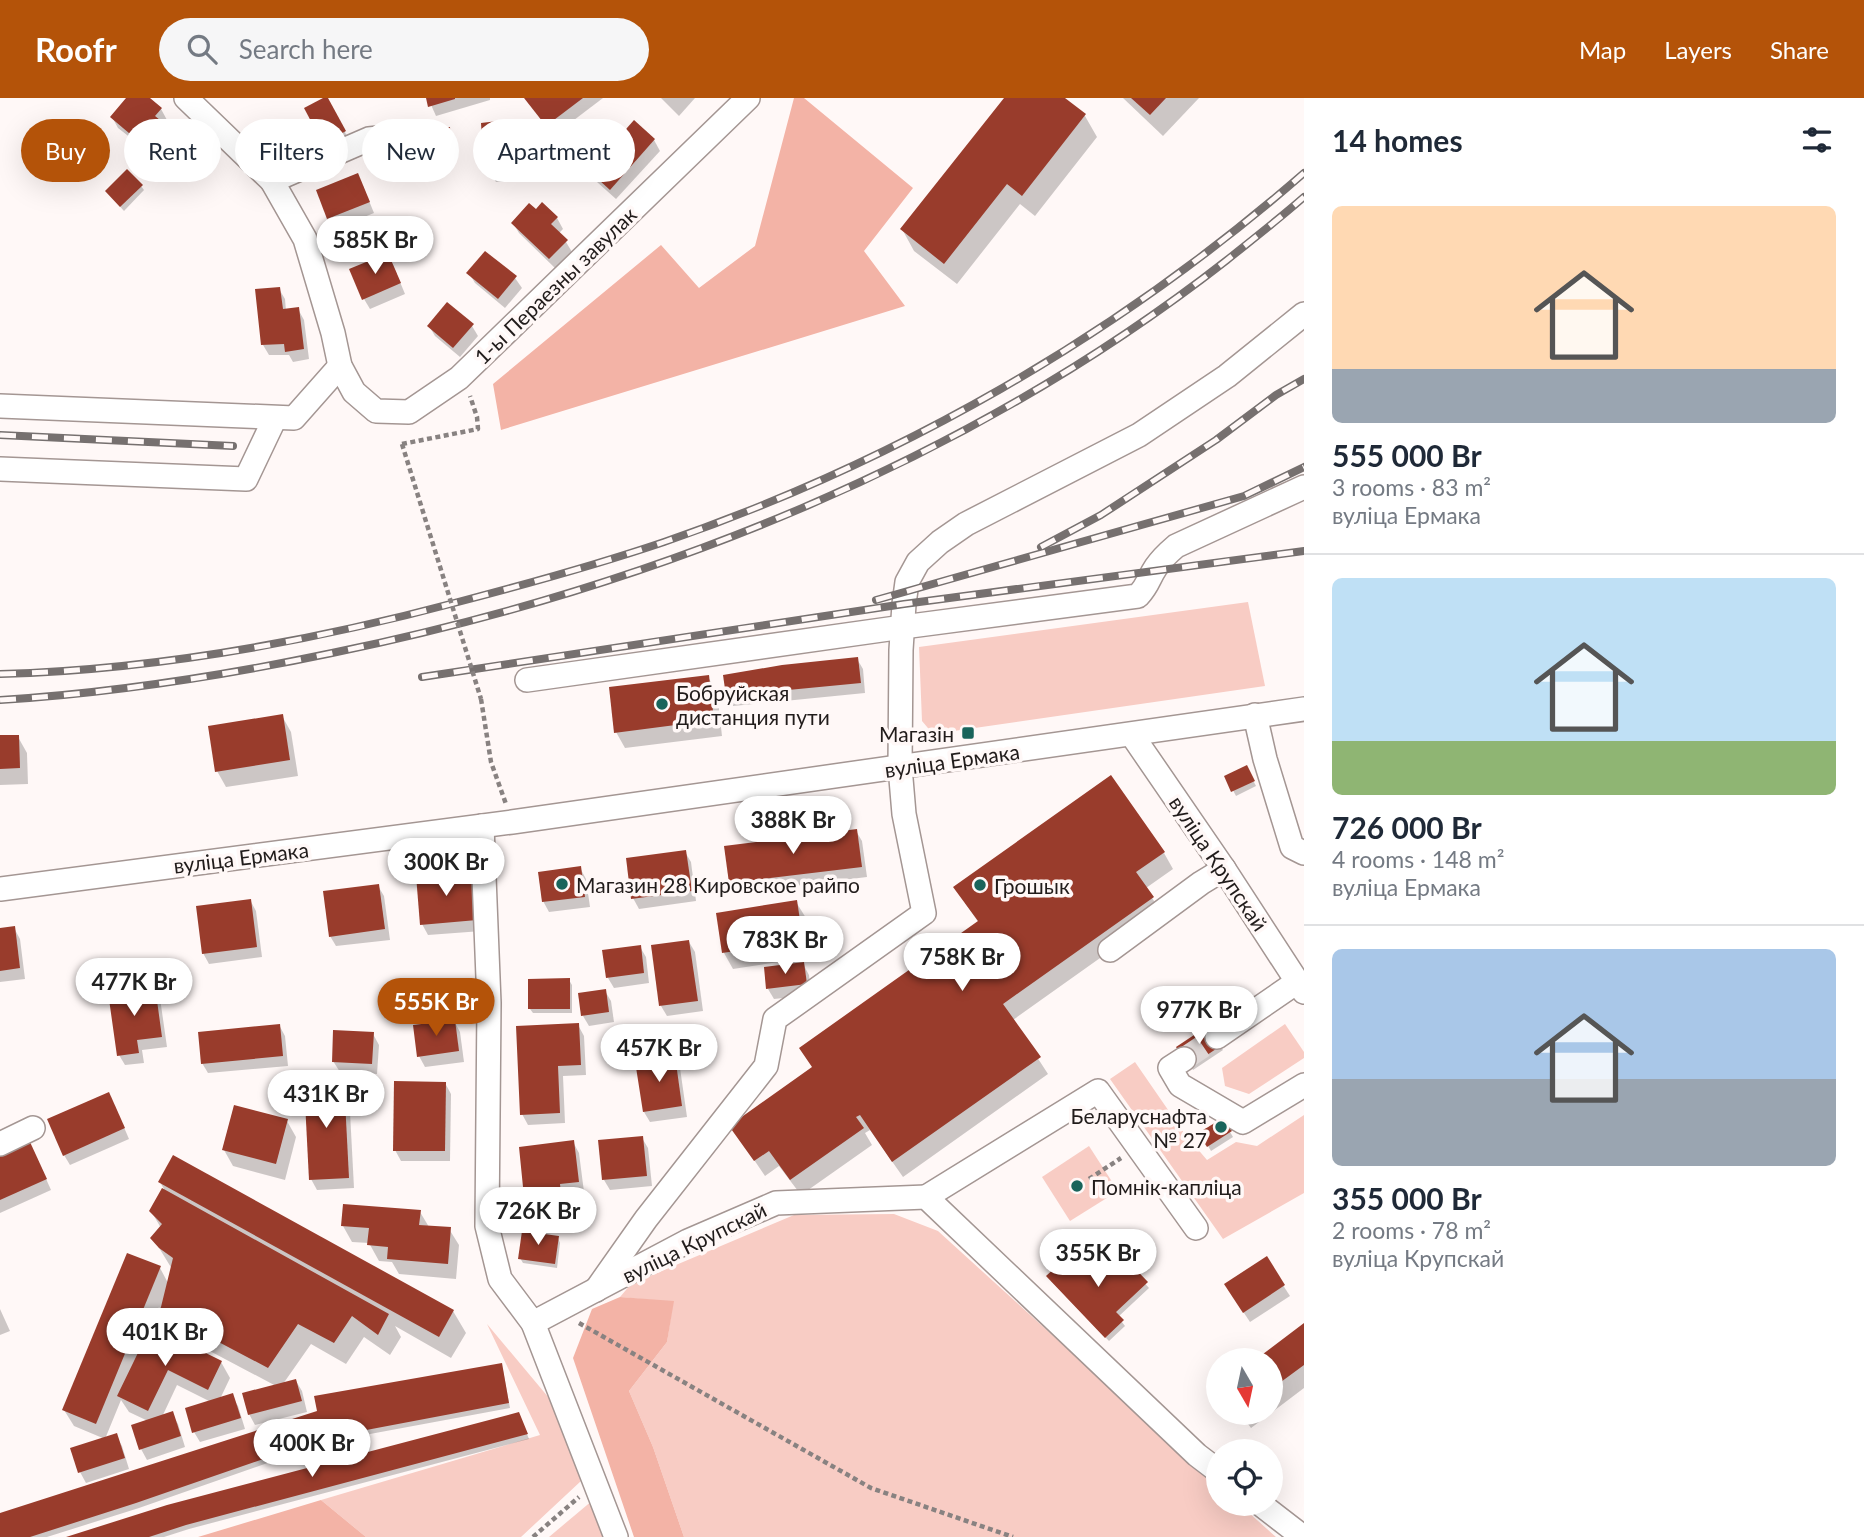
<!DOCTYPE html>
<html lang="en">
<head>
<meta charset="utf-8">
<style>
  body { margin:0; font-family:Lato,sans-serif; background:#f6f6f7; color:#1f2937; height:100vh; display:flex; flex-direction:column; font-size:26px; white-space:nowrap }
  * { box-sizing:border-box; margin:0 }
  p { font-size:23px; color:#747a83 }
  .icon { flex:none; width:38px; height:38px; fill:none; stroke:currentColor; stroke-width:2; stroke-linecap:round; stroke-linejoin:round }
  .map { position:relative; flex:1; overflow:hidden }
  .side { display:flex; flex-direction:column; background:#fff; width:560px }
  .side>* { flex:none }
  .top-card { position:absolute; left:21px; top:21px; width:665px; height:63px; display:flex; gap:14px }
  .needle { width:46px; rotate:171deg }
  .buttons { position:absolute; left:1206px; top:1250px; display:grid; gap:14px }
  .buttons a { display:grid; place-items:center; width:77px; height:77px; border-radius:50%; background:#fff; box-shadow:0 7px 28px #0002; font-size:35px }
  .price { position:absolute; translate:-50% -60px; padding:0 16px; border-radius:24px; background:#fff; color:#222; font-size:23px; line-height:46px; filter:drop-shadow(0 2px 4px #0008) }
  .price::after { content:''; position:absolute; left:50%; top:42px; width:21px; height:16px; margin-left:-10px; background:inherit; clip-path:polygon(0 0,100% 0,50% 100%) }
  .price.on { background:#b45309; color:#fff }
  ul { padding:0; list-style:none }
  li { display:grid; align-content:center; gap:14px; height:371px; padding:0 28px }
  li+li { border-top:2px solid #e0e1e3 }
  li span { display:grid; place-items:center; height:217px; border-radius:10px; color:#555 }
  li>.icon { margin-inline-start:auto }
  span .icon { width:126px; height:126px; fill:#fffc; stroke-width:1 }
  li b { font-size:30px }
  h2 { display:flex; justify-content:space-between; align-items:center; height:84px; padding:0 28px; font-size:30px }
  .pill { padding:0 24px; border-radius:32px; background:#fff; box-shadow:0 7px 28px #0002; font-size:24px; line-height:63px }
  .pill.on { background:#b45309; color:#fff }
  header { display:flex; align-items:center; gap:42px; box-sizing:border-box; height:98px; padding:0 35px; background:#b45309; color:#fff }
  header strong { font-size:33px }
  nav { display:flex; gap:38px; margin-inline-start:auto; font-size:24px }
  .search { width:490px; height:63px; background:#f6f6f7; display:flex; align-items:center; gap:18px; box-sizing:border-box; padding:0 24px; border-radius:38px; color:#747a83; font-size:26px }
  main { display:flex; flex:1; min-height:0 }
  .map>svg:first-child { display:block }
  .green { fill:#f8ccc4 }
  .forest { fill:#f3b3a6 }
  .shadow { fill:#0003 }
  .building { fill:#993c2c }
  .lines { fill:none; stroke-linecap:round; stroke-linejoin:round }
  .minor-tunnel { stroke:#ded7d6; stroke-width:23; stroke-dasharray:23 11; stroke-linecap:butt }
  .minor-casing { stroke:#a49693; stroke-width:26 }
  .path { stroke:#888281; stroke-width:4.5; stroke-dasharray:5 3.5; stroke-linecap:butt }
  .minor { stroke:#fff; stroke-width:23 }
  .rail-casing { stroke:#76706f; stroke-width:8 }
  .rail { stroke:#fff8f7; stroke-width:5; stroke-dasharray:16; stroke-linecap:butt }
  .path-bridge { stroke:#888281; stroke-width:4.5; stroke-dasharray:5 3.5; stroke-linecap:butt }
  .poi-dot { fill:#19645b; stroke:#fff8f7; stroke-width:2.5 }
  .labels { text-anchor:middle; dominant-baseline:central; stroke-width:7; stroke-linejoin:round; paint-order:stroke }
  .street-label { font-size:21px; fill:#211c1b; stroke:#fff8f7 }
  .poi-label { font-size:21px; fill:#211c1b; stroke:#fff8f7; text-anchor:start }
</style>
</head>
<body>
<header>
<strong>Roofr</strong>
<div class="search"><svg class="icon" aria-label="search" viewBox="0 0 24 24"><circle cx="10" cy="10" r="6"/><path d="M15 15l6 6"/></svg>Search here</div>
<nav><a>Map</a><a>Layers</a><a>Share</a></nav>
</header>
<main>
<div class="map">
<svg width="1304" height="1439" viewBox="0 0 1304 1439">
  <rect width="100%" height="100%" fill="#fff8f7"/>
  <g class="green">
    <polygon points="1248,504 1265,588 933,636 922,623 919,549"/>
    <polygon points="1285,926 1304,954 1304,960 1249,996 1225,988 1222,970"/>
    <polygon points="1135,964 1184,1035 1207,1062 1236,1044 1257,1048 1304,1017 1304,1095 1223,1141 1110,981"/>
    <polygon points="1089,1048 1118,1093 1070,1123 1042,1079"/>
    <polygon points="894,1116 938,1133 1218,1388 1218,1405 1238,1405 1276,1439 684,1439 653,1349 629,1293 667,1244 673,1204 620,1199 631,1186 794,1117"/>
    <polygon points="487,1226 549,1300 581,1383 521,1439 366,1439 321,1402 540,1337"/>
    <polygon points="593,1402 605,1439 549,1439"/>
  </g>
  <g class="forest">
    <polygon points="794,0 804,0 913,90 864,153 905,208 501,332 493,286 661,147 699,190 755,148"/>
    <polygon points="620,1199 674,1203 667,1244 629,1293 653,1349 684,1439 634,1439 573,1260 592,1211"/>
    <polygon points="321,1402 366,1439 198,1439"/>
  </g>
  <g class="shadow">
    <polygon points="129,0 147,0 161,11 167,22 163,26 171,36 145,66 133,55 130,51 136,44 118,30 112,19"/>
    <polygon points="326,0 347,38 327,49 306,11"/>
    <polygon points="428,0 490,0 490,2 436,18"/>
    <polygon points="526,0 603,0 553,38"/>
    <polygon points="661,0 695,0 679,18"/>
    <polygon points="1006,0 1062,0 1085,18 1097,39 1035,118 1020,106 957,186 914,153 902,131"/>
    <polygon points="1123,0 1199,0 1163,38"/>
    <polygon points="505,24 508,28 509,41 487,44 484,39"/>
    <polygon points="634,25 654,42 660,53 616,101 597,84 591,73"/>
    <polygon points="449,30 452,35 452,49 428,50 426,46"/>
    <polygon points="529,52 532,57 531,72 513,72 510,67"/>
    <polygon points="503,56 506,61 507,83 496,84 493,79"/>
    <polygon points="141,88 144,92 124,113 107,94"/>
    <polygon points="363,88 374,115 335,131 318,93"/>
    <polygon points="536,114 557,120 563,131 558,136 566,144 572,154 556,171 519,135 513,125"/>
    <polygon points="393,167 405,196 370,211 364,201"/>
    <polygon points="469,175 515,180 522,190 505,210 475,185"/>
    <polygon points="279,191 285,201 286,213 298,211 304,222 309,261 293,264 289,257 269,257 263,247"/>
    <polygon points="429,228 472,228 478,238 460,259 435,238"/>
    <polygon points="857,561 863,571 865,595 733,608 727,598"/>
    <polygon points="708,579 717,595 722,638 625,650 616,634"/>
    <polygon points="282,618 291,634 298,678 226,689 217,673"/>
    <polygon points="0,639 18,639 27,655 28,686 0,687"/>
    <polygon points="1246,669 1256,688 1236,698 1226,679"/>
    <polygon points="856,733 862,743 867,779 737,795 731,785 726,749"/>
    <polygon points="685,754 691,764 696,803 639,811 633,800"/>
    <polygon points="1164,755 1173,771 1146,790 1162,816 1013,922 1048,976 903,1079 870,1032 865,1035 872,1047 801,1097 779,1068 765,1078 731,1028 813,970 979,825 965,805"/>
    <polygon points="580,770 586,781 590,809 549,814 543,803"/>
    <polygon points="472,775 482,833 428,837 422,826"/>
    <polygon points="378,788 384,798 390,842 336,848 330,838"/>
    <polygon points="250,802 256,813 262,859 209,866 203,855"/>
    <polygon points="796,804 806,820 812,859 733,871 724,855 718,816"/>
    <polygon points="14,830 20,841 25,881 0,884 0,832"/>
    <polygon points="689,844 695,854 703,913 667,918 661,908 653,849"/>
    <polygon points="640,849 646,859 649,885 614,890 608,880"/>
    <polygon points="803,866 809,877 811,897 774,901 768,891"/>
    <polygon points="569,882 572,887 572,915 533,915 530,911"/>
    <polygon points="154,889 160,900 167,949 142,952 144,965 125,967 119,957"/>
    <polygon points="605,893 611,903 614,924 589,928 583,918"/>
    <polygon points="454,923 460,934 464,964 425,969 419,958"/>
    <polygon points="279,927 285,938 288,968 208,975 202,965"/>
    <polygon points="578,927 584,938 586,977 563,978 565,1025 528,1027 522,1016"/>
    <polygon points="1208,930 1223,952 1193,972 1179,950"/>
    <polygon points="373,936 379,947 377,976 340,974 333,963"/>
    <polygon points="674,960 680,970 687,1019 650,1024 644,1014"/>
    <polygon points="343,984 349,995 354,1090 317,1092 311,1081"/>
    <polygon points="445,985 451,996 450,1063 401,1063 395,1052"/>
    <polygon points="114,1006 129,1041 70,1067 64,1057"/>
    <polygon points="1223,1022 1233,1039 1211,1053 1201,1036"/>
    <polygon points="287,1023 296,1039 285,1082 233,1068 224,1052"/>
    <polygon points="642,1040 648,1050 652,1088 610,1092 604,1082"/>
    <polygon points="573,1044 579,1055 584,1094 564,1096 568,1125 534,1129 528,1118"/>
    <polygon points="35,1056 51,1092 0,1115 0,1059"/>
    <polygon points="160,1084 453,1213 466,1235 451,1260 395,1228 401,1239 390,1257 364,1239 346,1266 311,1246 283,1286 296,1283 302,1293 307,1314 255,1327 249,1316 276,1288 174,1234 159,1209 151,1230 221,1264 230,1280 220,1301 232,1298 238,1308 245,1331 200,1344 194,1334 211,1304 177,1287 162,1319 172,1315 178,1326 185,1349 147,1362 141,1351 148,1323 129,1314 121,1302 105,1341 116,1337 122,1348 129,1371 86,1385 80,1374 105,1341 74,1328 64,1312 160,1170 168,1185 172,1171 153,1140 161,1130 151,1113 164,1091"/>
    <polygon points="420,1114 429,1129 449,1131 459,1147 456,1181 399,1176 392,1164 379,1163 369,1145 352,1144 343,1128"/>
    <polygon points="558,1140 560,1145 557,1170 523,1165 520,1160"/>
    <polygon points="1119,1156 1149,1190 1118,1219 1125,1228 1109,1243 1051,1183 1093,1181"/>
    <polygon points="1266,1161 1290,1198 1250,1224 1232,1197"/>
    <polygon points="0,1211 10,1233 0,1237"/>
    <polygon points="1304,1227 1304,1290 1251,1330 1239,1314 1270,1314 1270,1262"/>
    <polygon points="501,1267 503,1272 510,1310 327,1344 139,1410 47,1439 0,1439 0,1417"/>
    <polygon points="521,1321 529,1341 189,1431 164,1439 70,1439"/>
  </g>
  <g class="building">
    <polygon points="126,0 150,0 162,10 155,18 170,30 142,63 128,51 136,41 110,19"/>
    <polygon points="323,0 328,0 346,33 323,46 304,10"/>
    <polygon points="426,0 455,0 455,1 428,9"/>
    <polygon points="524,0 583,0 546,28"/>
    <polygon points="1004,0 1065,0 1086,16 1022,98 1007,86 944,166 900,131"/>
    <polygon points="1131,0 1166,0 1150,17"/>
    <polygon points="506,22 508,37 482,40 481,25"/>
    <polygon points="634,22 655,41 610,92 589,73"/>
    <polygon points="450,29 451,45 424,46 423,30"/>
    <polygon points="509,50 530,50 530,67 508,67"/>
    <polygon points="504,54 505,79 491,79 490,55"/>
    <polygon points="127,71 143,87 120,109 105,93"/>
    <polygon points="358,75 370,104 327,121 316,92"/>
    <polygon points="542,104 558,119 551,126 568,142 549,161 511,125 529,105 536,111"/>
    <polygon points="485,153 517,178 498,201 466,175"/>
    <polygon points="388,155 401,185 362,202 349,171"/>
    <polygon points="280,189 283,211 299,209 304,251 285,254 284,246 261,247 255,191"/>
    <polygon points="447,204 474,226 453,250 427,228"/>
    <polygon points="858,559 861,585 726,598 723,577 782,567"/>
    <polygon points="709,577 714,622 614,635 609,589"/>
    <polygon points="283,616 290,662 215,674 208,628"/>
    <polygon points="0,637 19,637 20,670 0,671"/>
    <polygon points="1247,667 1255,683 1231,694 1224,678"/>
    <polygon points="1111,677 1165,754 1136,774 1154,799 1003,906 1041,959 892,1064 860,1017 856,1019 864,1030 790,1082 769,1053 754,1063 729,1028 812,969 799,950 978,823 953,789"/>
    <polygon points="857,731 862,769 729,785 724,748"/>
    <polygon points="686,752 692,793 631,801 626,760"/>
    <polygon points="581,768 585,799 542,804 538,774"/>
    <polygon points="473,773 477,822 420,827 416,777"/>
    <polygon points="379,786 385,831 329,839 323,793"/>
    <polygon points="251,801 257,849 202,856 196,808"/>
    <polygon points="797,802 803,843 722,855 716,815"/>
    <polygon points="15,828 20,870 0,873 0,830"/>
    <polygon points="689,842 698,903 659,908 651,847"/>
    <polygon points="641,847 644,875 606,880 602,852"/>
    <polygon points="804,864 807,886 766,891 764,869"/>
    <polygon points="570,880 570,911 528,911 528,881"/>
    <polygon points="155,888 162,939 137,942 139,955 117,958 108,894"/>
    <polygon points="606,891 609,914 581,918 578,895"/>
    <polygon points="455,922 459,953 417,959 413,927"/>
    <polygon points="579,925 581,967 558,968 560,1015 520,1017 516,928"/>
    <polygon points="280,926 283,958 201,966 198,934"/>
    <polygon points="1209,927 1222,947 1189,969 1176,949"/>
    <polygon points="333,932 374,934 372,966 332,964"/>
    <polygon points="675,958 682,1008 643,1014 635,963"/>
    <polygon points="344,983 349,1080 309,1082 304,984"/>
    <polygon points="394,983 446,984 445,1053 393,1053"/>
    <polygon points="109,994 125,1030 63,1058 47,1021"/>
    <polygon points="234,1007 288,1021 276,1066 222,1052"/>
    <polygon points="1223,1020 1232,1033 1207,1049 1198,1035"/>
    <polygon points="643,1038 647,1078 602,1082 598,1042"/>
    <polygon points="574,1042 579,1084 560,1086 563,1115 526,1119 519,1049"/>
    <polygon points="30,1044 47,1081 0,1102 0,1057"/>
    <polygon points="173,1057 454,1212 439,1239 158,1084"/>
    <polygon points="162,1090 389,1216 378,1237 352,1218 334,1245 298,1226 268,1270 160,1213 173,1160 159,1150 150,1140 162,1126 149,1113"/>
    <polygon points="343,1106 421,1112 419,1127 451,1129 448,1166 387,1161 388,1149 367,1147 369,1130 341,1128"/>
    <polygon points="522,1133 559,1138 555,1166 518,1161"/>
    <polygon points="1119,1154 1148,1184 1116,1214 1124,1222 1105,1240 1046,1178 1071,1155 1093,1178"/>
    <polygon points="127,1155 161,1168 96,1326 62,1312"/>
    <polygon points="1267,1158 1285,1187 1243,1215 1224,1186"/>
    <polygon points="1304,1225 1304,1267 1270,1292 1270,1262 1255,1262"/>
    <polygon points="151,1228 222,1263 208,1292 168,1272 148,1313 117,1298"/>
    <polygon points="502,1265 509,1305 324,1340 136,1405 30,1439 0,1439 0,1415 317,1313 314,1298"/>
    <polygon points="296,1281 302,1303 248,1317 242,1295"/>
    <polygon points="233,1295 241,1320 192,1335 185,1310"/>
    <polygon points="173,1313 181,1338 139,1352 131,1327"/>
    <polygon points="519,1314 528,1336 186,1427 149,1439 66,1439 167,1407"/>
    <polygon points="117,1335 125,1360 78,1375 70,1350"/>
  </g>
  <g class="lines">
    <polyline class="minor-tunnel" points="1184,961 1217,939"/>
    <defs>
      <g id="minor">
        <polyline points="186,0 272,83 305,141 333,235 340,268 354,294 376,313 409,314 459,280 748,0"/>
        <polyline points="272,83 369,41 415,36"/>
        <polyline points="0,308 294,320 340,268"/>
        <polyline points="0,371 246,381 275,320"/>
        <path d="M527,582l376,-53 235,-31c11,-12 10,-17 18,-29 6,-9 13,-15 20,-21l128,-59"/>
        <polyline points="1255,617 1265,661 1292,749 1304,755"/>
        <polyline points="1132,637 1224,771 1304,894"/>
        <polyline points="482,728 489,905 487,1128 500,1181 533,1225 616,1439"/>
        <polyline points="0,791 512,724 1304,611"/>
        <polyline points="1110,852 1201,785 1224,771"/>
        <polyline points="1217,939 1297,884"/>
        <polyline points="1184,961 1170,970 1180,987 1243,1024 1304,987"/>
        <polyline points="0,1046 33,1030"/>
        <polyline points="926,1099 1098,993 1196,1130"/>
        <polyline points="596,1192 646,1121 766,968 775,921 924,815 904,716 900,669 901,552 904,506 907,484 918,464 940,444 966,426 1139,337 1227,278 1304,216"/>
        <polyline points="533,1225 688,1143 776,1105 926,1099 1197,1357 1218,1373"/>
        <polyline points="1259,1405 1303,1439"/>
      </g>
    </defs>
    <use href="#minor" class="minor-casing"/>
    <g class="path">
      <polyline points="402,346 478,331 477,319 470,298"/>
      <polyline points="481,601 491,664 506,706"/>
      <polyline points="1089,1081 1121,1060"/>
      <polyline points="579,1225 871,1390 1013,1439"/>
      <polyline points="533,1439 579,1399"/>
    </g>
    <use href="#minor" class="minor"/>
    <defs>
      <g id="rail">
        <polyline points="0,337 233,348"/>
        <polyline points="1041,449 1101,417 1216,342 1276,297 1304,281"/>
        <polyline points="876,502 1244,398 1304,369"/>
        <path d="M0,576c155,-4 308,-32 458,-72 69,-18 138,-37 206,-60 235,-81 453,-206 640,-369"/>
        <polyline points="422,579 904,506 1304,453"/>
        <path d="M0,602c113,-7 222,-24 332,-47 321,-66 635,-190 895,-393 26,-21 52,-41 77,-63"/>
      </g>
    </defs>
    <use href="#rail" class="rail-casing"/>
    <use href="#rail" class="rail"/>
    <polyline class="path-bridge" points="402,346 481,601"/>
  </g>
  <g class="poi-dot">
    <circle cx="662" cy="606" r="7"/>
    <rect x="961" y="628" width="14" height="14" rx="3.5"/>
    <circle cx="562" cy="786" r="7"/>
    <circle cx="980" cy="787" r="7"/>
    <circle cx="1221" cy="1029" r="7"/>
    <circle cx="1077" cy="1088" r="7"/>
  </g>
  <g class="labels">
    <g class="street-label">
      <text transform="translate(555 187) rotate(-44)">1-ы Пераезны завулак</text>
      <text transform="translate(952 662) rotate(-8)">вуліца Ермака</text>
      <text transform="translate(241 759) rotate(-7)">вуліца Ермака</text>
      <text transform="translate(1219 765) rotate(56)">вуліца Крупскай</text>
      <text transform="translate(694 1144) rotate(-26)">вуліца Крупскай</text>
    </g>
    <g class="poi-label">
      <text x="676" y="594">Бобруйская<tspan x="676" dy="24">дистанция пути</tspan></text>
      <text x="954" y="635" text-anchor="end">Магазін</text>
      <text x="576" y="786">Магазин 28 Кировское райпо</text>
      <text x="994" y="787">Грошык</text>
      <text x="1207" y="1017" text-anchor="end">Беларуснафта<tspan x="1207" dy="24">№ 27</tspan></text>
      <text x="1091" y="1088">Помнік-капліца</text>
    </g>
  </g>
</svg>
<div class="buttons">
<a><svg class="needle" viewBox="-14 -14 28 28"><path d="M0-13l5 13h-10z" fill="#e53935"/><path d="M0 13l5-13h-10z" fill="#747a83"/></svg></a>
<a><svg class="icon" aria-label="locate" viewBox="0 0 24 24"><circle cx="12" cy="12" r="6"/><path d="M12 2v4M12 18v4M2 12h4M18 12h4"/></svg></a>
</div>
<b class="price" style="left:375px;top:178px">585K Br</b>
<b class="price" style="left:793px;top:758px">388K Br</b>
<b class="price" style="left:446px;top:800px">300K Br</b>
<b class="price" style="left:785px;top:878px">783K Br</b>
<b class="price" style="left:962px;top:895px">758K Br</b>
<b class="price" style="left:134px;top:920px">477K Br</b>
<b class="price on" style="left:436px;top:940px">555K Br</b>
<b class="price" style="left:1199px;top:948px">977K Br</b>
<b class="price" style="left:659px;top:986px">457K Br</b>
<b class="price" style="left:326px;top:1032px">431K Br</b>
<b class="price" style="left:538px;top:1149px">726K Br</b>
<b class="price" style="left:1098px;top:1191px">355K Br</b>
<b class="price" style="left:165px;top:1270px">401K Br</b>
<b class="price" style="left:312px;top:1381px">400K Br</b>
<div class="top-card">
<a class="pill on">Buy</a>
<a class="pill">Rent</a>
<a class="pill">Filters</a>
<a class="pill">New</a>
<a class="pill">Apartment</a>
</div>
</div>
<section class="side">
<h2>14 homes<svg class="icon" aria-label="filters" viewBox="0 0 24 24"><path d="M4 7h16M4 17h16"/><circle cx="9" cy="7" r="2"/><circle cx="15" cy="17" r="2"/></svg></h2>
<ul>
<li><span style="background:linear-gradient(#ffd9b3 75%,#9aa5b1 0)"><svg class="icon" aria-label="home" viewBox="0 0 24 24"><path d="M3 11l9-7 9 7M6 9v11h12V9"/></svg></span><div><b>555 000 Br</b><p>3 rooms · 83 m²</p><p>вуліца Ермака</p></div></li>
<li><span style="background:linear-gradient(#bfe0f5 75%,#8fb573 0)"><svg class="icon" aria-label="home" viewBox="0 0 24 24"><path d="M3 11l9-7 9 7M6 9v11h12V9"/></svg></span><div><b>726 000 Br</b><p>4 rooms · 148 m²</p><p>вуліца Ермака</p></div></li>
<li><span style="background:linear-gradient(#a9c7e8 60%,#9aa5b1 0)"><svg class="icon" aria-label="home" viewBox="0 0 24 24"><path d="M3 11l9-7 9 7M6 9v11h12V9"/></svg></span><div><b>355 000 Br</b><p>2 rooms · 78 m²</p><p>вуліца Крупскай</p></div></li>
</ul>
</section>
</main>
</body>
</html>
